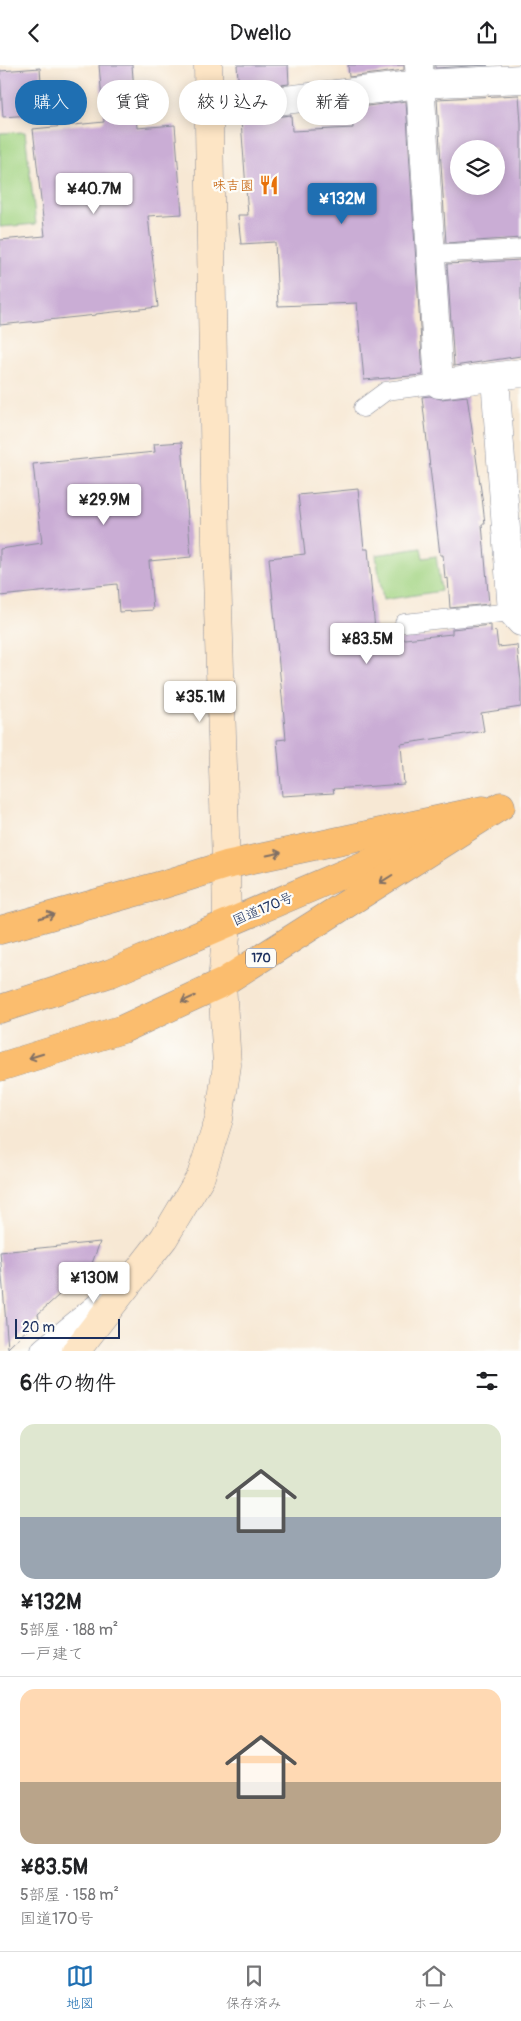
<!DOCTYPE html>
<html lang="ja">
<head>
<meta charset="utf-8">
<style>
  body { margin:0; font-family:Pangolin,"Klee One",sans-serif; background:#f6f6f6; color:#202124; height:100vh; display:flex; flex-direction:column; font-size:19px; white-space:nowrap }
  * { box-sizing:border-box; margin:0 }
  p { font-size:16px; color:#757577 }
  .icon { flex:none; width:28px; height:28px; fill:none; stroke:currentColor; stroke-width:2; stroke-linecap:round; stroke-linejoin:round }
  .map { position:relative; height:1286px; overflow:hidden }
  .panel { display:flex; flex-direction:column; background:#fff; flex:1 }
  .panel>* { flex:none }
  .hud { position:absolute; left:15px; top:15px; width:491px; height:45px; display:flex; gap:10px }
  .tools { position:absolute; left:450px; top:75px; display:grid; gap:10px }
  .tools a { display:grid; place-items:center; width:55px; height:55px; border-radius:50%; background:#fff; box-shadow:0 2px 12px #0003; font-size:25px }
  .scale { position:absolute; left:15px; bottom:12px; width:105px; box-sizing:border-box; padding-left:5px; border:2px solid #1b2f5e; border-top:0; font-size:14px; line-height:18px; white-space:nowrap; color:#1b2f5e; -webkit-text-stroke:4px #fdfcf7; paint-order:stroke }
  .price { position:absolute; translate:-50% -42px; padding:0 11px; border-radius:5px; background:#fff; color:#222; font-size:16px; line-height:32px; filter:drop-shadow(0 1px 2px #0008) }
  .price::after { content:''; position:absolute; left:50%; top:30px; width:15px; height:11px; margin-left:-8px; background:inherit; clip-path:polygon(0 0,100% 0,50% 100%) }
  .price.selected { background:#1f6fb2; color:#fff }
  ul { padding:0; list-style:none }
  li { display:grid; align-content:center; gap:10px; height:265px; padding:0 20px }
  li+li { border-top:1px solid #e0e0e0 }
  li span { display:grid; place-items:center; height:155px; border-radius:15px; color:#555 }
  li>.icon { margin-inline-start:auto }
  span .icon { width:90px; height:90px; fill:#fffc; stroke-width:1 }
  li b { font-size:21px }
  h2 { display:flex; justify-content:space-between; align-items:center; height:60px; padding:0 20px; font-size:21px }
  .chip { padding:0 18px; border-radius:22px; background:#fff; box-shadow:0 2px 12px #0003; font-size:18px; line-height:45px }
  .chip.selected { background:#1f6fb2; color:#fff }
  header { display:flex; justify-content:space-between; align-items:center; height:65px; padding:0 20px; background:#fff; font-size:22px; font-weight:600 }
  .tab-bar { display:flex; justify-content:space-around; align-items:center; height:70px; border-top:1px solid #e0e0e0; background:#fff; font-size:14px; color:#757577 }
  .tab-bar a { display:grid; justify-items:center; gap:2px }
  .tab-bar .selected { color:#1f6fb2 }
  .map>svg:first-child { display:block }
  .green { fill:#a3d483; stroke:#5f8270 }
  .building { fill:#caadd5; fill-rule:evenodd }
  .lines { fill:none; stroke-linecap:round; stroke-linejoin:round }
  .lane-casing { stroke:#898c99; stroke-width:19 }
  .street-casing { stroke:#898c99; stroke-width:29 }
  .secondary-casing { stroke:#898c99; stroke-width:29 }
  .highway-casing { stroke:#898c99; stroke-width:29 }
  .lane { stroke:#fff; stroke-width:18 }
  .street { stroke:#fff; stroke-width:28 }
  .secondary { stroke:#fde5c5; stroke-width:28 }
  .highway { stroke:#fbbd6e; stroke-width:28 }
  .oneway { stroke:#806f65 }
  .labels { text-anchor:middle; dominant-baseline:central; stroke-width:4.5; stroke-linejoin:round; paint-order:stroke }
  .shield { fill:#fdfcf7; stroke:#5f6c8c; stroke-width:1 }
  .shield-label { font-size:12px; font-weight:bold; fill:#1b2f5e }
  .food-label { font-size:14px; fill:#c56008; stroke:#fdfcf7; text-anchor:end }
  .street-label { font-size:14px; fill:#1b2f5e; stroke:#fdfcf7 }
</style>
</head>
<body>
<header><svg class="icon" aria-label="back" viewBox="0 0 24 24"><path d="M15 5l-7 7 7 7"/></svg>Dwello<svg class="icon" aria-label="share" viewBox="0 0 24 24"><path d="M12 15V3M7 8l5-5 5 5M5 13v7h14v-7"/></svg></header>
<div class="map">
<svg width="521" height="1286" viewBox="0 0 521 1286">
  <rect width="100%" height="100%" fill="#fdfcf7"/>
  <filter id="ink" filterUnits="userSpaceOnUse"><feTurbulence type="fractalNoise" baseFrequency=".02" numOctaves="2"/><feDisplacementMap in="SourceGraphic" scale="10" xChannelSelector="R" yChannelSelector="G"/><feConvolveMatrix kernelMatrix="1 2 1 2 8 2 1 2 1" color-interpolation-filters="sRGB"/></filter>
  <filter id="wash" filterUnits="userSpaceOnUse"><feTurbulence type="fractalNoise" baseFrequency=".0096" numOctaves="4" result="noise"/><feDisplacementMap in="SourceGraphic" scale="20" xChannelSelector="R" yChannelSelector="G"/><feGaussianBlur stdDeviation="1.12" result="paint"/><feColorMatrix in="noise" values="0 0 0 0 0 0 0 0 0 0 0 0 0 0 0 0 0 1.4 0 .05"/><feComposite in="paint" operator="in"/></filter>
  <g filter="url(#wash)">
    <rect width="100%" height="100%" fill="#f7e8d4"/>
    <g class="green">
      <polygon points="25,67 36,159 0,162 0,68"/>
      <polygon points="421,483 423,493 436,491 441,526 383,535 376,490"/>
    </g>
    <g id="blocks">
      <g class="building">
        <polygon points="99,0 132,0 137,63 175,60 182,149 148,151 158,242 96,249 96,250 0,260 0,175 45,171 33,64 104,57"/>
        <polygon points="237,0 288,0 289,19 239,25"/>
        <polygon points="348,0 404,0 404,5 349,12"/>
        <polygon points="435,0 488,0 435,3"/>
        <polygon points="40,3 43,49 3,52 0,6"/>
        <path d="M519,30l2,28v115l-75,5 -9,-144zM459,84h37v37h-37z"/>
        <polygon points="406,36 423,310 364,315 357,238 278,241 275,177 241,179 238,150 248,150 241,56 291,50 292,66 353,63 352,43"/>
        <polygon points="521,195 521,291 454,301 447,199"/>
        <polygon points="430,331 441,334 467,331 482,432 485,459 482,459 489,539 450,543 448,513 445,514 443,490 440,490 422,332"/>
        <polygon points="182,377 191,492 149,496 153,545 119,547 117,519 0,531 0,484 42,478 33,399 155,387 154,379"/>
        <polygon points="358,424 364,484 368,484 376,577 452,569 452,564 491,560 491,567 496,566 498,582 517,580 521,616 521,642 481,648 484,666 401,679 404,719 333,724 334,728 282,731 277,675 286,674 269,493 305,489 298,430"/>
        <polygon points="100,1177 91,1201 38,1249 39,1253 8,1283 0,1187"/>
      </g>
    </g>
  </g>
  <g filter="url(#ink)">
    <use href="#blocks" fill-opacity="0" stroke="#898c99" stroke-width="1"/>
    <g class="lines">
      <defs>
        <g id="lane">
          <polyline points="431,189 521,184"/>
          <polyline points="363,343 386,326 439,319"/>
          <polyline points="404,558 512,547"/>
        </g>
        <g id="street">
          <polyline points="419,0 439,319 521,308"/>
          <polyline points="209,44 420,19 521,14"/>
          <polyline points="495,312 512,547 521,557"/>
          <polyline points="45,1286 112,1231"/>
        </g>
        <polyline id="secondary" points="76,1286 164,1173 201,1111 219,1054 227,1000 222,918 227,859 226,800 216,477 208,0"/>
        <g id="highway">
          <polyline points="0,865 165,819 226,800 483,745"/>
          <polyline points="0,944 111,908 423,775"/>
          <polyline points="0,1002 123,964 222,918 501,741"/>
        </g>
      </defs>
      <use href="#lane" class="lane-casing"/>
      <use href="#street" class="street-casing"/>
      <use href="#secondary" class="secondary-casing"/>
      <use href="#highway" class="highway-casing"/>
      <use href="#lane" class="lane"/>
      <use href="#street" class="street"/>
      <use href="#secondary" class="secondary"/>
      <use href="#highway" class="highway"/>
    </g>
    <defs><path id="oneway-shaft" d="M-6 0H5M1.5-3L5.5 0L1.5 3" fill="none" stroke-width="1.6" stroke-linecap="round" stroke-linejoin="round" transform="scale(1.25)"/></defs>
    <g class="oneway">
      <use href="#oneway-shaft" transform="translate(274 789) rotate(-12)"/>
      <use href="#oneway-shaft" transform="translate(386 814) rotate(148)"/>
      <use href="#oneway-shaft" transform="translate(47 851) rotate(-16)"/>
      <use href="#oneway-shaft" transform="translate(188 934) rotate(155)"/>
      <use href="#oneway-shaft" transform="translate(36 991) rotate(163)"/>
    </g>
  </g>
  <defs>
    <symbol id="restaurant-bare" viewBox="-9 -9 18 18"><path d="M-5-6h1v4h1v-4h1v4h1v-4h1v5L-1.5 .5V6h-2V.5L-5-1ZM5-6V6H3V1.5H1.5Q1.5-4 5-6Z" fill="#e8710a" stroke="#fdfcf7" stroke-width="2.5" paint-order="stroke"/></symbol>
  </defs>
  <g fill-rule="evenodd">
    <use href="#restaurant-bare" x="255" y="106" width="28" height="28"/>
  </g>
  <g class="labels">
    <rect class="shield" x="246" y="883.5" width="30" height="19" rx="4"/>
    <g class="shield-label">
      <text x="261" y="893">170</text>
    </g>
    <g class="food-label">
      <text x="254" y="120">味吉園</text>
    </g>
    <g class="street-label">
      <text transform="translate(263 844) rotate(-23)">国道170号</text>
    </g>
  </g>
</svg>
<div class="tools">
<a><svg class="icon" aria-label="layers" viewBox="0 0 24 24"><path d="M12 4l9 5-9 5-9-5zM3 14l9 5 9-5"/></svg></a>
</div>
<div class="scale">20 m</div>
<b class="price" style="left:94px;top:150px">¥40.7M</b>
<b class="price selected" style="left:342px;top:160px">¥132M</b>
<b class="price" style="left:104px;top:461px">¥29.9M</b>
<b class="price" style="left:367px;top:600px">¥83.5M</b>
<b class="price" style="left:200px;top:658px">¥35.1M</b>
<b class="price" style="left:94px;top:1239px">¥130M</b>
<div class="hud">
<a class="chip selected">購入</a>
<a class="chip">賃貸</a>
<a class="chip">絞り込み</a>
<a class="chip">新着</a>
</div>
</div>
<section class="panel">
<h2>6件の物件<svg class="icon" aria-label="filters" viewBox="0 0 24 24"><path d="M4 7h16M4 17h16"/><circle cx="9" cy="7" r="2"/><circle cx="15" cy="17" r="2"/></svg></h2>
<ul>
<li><span style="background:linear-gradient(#dfe7d0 60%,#9aa5b1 0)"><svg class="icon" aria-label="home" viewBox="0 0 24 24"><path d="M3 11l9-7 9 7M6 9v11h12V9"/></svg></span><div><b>¥132M</b><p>5部屋 · 188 m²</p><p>一戸建て</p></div></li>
<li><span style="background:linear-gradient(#ffd9b3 60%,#b9a48a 0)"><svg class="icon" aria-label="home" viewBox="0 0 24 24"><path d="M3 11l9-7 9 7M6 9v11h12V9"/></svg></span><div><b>¥83.5M</b><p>5部屋 · 158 m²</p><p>国道170号</p></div></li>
</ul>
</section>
<nav class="tab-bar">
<a class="selected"><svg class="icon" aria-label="map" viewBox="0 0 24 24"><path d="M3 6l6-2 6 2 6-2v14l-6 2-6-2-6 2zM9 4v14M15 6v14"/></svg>地図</a>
<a><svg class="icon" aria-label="saved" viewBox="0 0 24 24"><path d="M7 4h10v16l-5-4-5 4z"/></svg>保存済み</a>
<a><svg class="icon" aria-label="home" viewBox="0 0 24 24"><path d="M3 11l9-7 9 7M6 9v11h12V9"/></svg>ホーム</a>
</nav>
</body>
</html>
